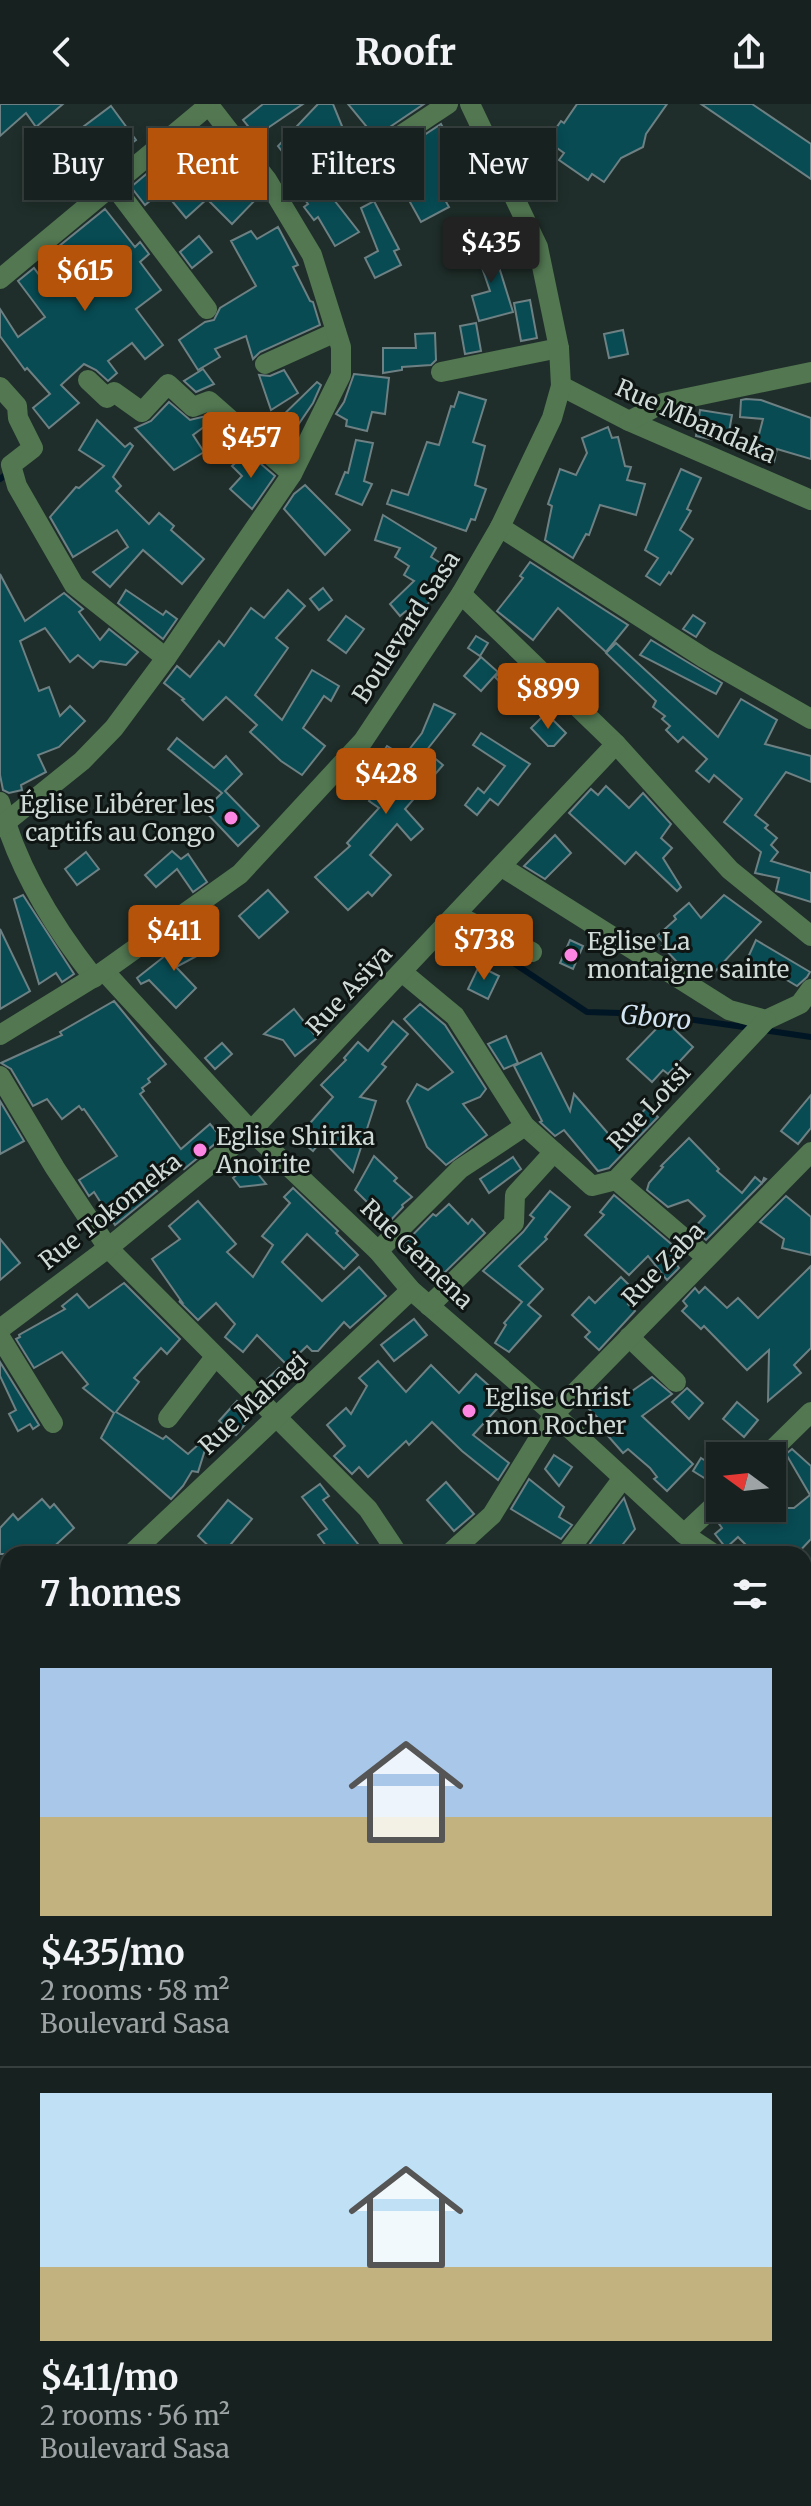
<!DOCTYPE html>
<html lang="en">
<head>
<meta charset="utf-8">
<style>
  body { margin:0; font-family:Merriweather,serif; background:#202a29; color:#f1f3f6; height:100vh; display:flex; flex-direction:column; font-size:30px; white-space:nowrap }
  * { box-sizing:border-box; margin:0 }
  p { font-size:26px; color:#9ea4a5 }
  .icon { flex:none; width:44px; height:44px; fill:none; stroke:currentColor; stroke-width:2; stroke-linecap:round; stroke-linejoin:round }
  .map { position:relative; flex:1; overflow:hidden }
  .sheet { position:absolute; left:0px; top:1442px; width:812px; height:960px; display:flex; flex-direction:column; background:#172220; border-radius:24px 24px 0 0; box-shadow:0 4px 12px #0003,0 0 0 2px #363f3e }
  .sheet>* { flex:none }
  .banner { position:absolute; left:24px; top:24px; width:764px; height:72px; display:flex; gap:16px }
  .needle { width:52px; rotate:285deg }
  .fabs { position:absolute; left:706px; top:1338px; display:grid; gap:16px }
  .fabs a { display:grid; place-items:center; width:80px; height:80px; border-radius:0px; background:#172220; box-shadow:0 4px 12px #0003,0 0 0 2px #363f3e; font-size:40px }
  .price { position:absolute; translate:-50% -68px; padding:0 18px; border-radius:8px; background:#b45309; color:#fff; font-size:26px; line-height:52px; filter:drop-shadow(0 2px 4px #0008) }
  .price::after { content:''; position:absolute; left:50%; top:48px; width:24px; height:18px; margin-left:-12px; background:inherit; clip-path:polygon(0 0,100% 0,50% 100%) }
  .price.selected { background:#222; color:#fff }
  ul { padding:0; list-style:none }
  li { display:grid; align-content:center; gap:16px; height:424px; padding:0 40px }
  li+li { border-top:2px solid #363f3e }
  li span { display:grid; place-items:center; height:248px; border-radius:0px; color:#555 }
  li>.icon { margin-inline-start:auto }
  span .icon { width:144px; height:144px; fill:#fffc; stroke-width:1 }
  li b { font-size:34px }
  h2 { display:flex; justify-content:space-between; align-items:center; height:96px; padding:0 40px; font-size:34px }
  .pill { padding:0 28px; border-radius:0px; background:#172220; box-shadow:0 4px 12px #0003,0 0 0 2px #363f3e; font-size:28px; line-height:72px }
  .pill.selected { background:#b45309; color:#fff }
  header { display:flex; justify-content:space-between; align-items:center; height:104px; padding:0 40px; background:#172220; font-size:36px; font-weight:700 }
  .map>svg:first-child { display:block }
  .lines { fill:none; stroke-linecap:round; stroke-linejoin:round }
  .stream { stroke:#011625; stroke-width:6 }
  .building { fill:#084b53; stroke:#6d8083; stroke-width:2 }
  .path { stroke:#798682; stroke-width:3; stroke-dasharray:4 6; stroke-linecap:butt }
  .minor { stroke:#527751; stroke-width:20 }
  .poi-dot { fill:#fd86e2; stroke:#0e1513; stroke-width:3 }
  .labels { text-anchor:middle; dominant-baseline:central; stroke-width:6; stroke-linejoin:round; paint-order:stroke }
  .street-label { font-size:24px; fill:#cfd9d6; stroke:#0e1513 }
  .poi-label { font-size:24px; fill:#cfd9d6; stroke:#0e1513; text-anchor:start }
  .water-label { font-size:26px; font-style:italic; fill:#d2e3f1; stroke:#0e1513 }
</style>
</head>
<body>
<header><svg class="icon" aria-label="back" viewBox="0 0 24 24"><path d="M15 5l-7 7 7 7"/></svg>Roofr<svg class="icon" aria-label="share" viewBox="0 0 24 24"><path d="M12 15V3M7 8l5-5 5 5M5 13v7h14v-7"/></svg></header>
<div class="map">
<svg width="811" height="2402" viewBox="0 0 811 2402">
  <rect width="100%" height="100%" fill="#1f2e2a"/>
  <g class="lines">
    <g class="stream">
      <polyline points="0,375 7,370"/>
      <polyline points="515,860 587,908 652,910 751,924"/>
      <polyline points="763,926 811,933"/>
      <polyline points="0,2343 8,2345"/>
      <polyline points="331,2394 361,2402"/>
    </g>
  </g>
  <g class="building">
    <polygon points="0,0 63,0 36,23 26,9 0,32"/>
    <polygon points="263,0 303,0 256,32 243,16"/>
    <polygon points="318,0 333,0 344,27 295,64 278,42"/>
    <polygon points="348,0 424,0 375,33"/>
    <polygon points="577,0 667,0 646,30 643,43 621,54 604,78 592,70 588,76 559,56 564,49 547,37 561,17 564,19"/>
    <polygon points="701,0 752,0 811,40 811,75"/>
    <polygon points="111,2 136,36 103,60 75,29"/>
    <polygon points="441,20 460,55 455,58 456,74 440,87 449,103 421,118 405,89 398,91 388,55"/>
    <polygon points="211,30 215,30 230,50 205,68 228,93 245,76 260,91 232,120 207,95 186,114 163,86 145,101 131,83 170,50 175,55"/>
    <polygon points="62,52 76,70 43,96 29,78"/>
    <polygon points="313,69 359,128 335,142 318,113 314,116 304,103 308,100 295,82"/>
    <polygon points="374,97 399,145 394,147 401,161 375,174 365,154 378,147 361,104"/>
    <polygon points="105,105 135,143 140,138 149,150 140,158 161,186 136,205 163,241 145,255 132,239 108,257 117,269 108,277 96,266 84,260 61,281 79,299 49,324 33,304 50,290 27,264 25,266 0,232 0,205 18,233 45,213 18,177 34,164 45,179 72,160 58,143"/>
    <polygon points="278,123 298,161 293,163 310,197 313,198 320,221 260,248 253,255 246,232 215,245 220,253 198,266 179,236 205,218 214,216 220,204 256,182 231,137 251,127 257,135"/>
    <polygon points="199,132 212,148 192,164 180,148"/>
    <polygon points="490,134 513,208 479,217 472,192 490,187 474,140"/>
    <polygon points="530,196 537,234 521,237 514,199"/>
    <polygon points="476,219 481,247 465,250 460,222"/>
    <polygon points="623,226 628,250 609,254 604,230"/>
    <polygon points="435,229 436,256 431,261 402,263 402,266 383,269 383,244 416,244 415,230"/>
    <polygon points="203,265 214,280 196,288 184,277"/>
    <polygon points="284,266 298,289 271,306 259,271 270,272"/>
    <polygon points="354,270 389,274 385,310 372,308 367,327 346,322 347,316 336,310 344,298"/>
    <polygon points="317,278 321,281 313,299 283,343 275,319"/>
    <polygon points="459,288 486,296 473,338 485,342 475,381 486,385 475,416 471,415 466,427 387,400 392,386 408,391 427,338 439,341 451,302 454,303"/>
    <polygon points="746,295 761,296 811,314 811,355 777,345 774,358 753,353 763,315 740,313 741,296"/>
    <polygon points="169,298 190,316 206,312 212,317 193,331 204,348 174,366 135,324 151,317"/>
    <polygon points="700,306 732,311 727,339 696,332"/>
    <polygon points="97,316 125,343 130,339 133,342 113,373 121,382 116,387 149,420 159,409 174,422 171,426 204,455 182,480 143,446 110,483 93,468 128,443 117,426 73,453 50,413 76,383 79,384 104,362 79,346"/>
    <polygon points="608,323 612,334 618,333 625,362 631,363 627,376 645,380 636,411 600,401 589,431 586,430 573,454 545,436 552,402 548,400 560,365 576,371 587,349 582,334"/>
    <polygon points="356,336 373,339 364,377 372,380 362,401 336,390 345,368 348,369"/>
    <polygon points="247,348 275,372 252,405 230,385 242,372 232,362"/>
    <polygon points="681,365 701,374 687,405 691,407 680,426 693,435 671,470 669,468 660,481 646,472 658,454 645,446"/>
    <polygon points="305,381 350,426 325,451 284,405 294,390"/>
    <polygon points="383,411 436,444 431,453 450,465 424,506 414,515 406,507 400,512 390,500 414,477 404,471 409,462 395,453 400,444 375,436"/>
    <polygon points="530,458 628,521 606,548 558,504 533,536 497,507 523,474 520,472"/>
    <polygon points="0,470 25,517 64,489 83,505 79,508 100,536 109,525 138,548 126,561 100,557 93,564 78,551 70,558 45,524 20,537 39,587 49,583 60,612 70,602 85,617 59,643 38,651 46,668 21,681 22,686 9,689 3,686 0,671"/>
    <polygon points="323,484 332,496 319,506 310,495"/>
    <polygon points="126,486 163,511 166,507 177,515 163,535 118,499"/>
    <polygon points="288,486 305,502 276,534 288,544 255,591 282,616 312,566 339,582 331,597 324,592 303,624 325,642 302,671 281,657 250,628 257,621 226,593 203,616 182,596 184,595 164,579 177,562 190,573 219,537 224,542 251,504 264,514"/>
    <polygon points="693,511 705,519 696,533 683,525"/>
    <polygon points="346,512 364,525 346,549 328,536"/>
    <polygon points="476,532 488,539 480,552 468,544"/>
    <polygon points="651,536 722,579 716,590 640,551"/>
    <polygon points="616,539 718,633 741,595 777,616 765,640 811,652 811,678 786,668 755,711 768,721 765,724 777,734 771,741 778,748 771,757 811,769 811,798 776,787 779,774 755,769 761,748 724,718 742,695 714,671 709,678 696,667 707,655 683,633 678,638 666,626 670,622 662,615 665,612 653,603 656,597 606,549"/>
    <polygon points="481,553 498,568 481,587 464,572"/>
    <polygon points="508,561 525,577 512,590 495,573"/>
    <polygon points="434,600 455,610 426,647 443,661 405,705 423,725 411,736 397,720 370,751 391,771 372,792 368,788 348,806 315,773 350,742 347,739 379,704 369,697 390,667 376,659 387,642 404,652 422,629"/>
    <polygon points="546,609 566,629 554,642 548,642 531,624"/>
    <polygon points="481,629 530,660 498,701 490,695 477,711 465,701 478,684 484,689 505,662 473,641"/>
    <polygon points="177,634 214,664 226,652 242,670 225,687 259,722 238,742 204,706 222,689 168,645"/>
    <polygon points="606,682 629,704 643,689 671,720 661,734 672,744 663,754 681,783 677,787 636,748 625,760 569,709 591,685 598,691"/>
    <polygon points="555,731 571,749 545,775 524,762"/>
    <polygon points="172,747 181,755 188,750 207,778 193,788 177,765 156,783 145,771"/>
    <polygon points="86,748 99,765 77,781 65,765"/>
    <polygon points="268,786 288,808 259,834 239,812"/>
    <polygon points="23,791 74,870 62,878 56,869 39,880 14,795"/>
    <polygon points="724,791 761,818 708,875 698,865 695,869 677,858 662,842 665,840 657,832 676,815 674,812 689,799 701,814"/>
    <polygon points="0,825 30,887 0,905"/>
    <polygon points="199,833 206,847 176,863 196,884 176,904 149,876 141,880 137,874 171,847"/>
    <polygon points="570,836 583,842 573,865 560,859"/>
    <polygon points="756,836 810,868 807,873 797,882 770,866 765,873 745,860"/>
    <polygon points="479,862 499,872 488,895 468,885"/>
    <polygon points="114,897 166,960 148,975 150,978 142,984 144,987 140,990 181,1045 210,1020 222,1034 184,1065 179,1059 151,1079 157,1087 115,1121 94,1088 89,1092 79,1076 117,1052 84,1005 82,1006 79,1002 62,1015 47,995 33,1002 11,965 1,959 62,931 60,928"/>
    <polygon points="420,900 445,921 486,985 480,993 463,1000 487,1031 446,1061 427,1043 407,997 417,980 428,986 453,968 404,915"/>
    <polygon points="294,905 317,934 295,952 283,936 264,930"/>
    <polygon points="393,917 408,930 382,960 386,963 360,993 376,997 353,1068 322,1036 313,1047 297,1034 333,993 321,981 346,956 344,954 358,938 368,947"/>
    <polygon points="659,922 673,924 693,943 668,970 663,966 652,978 627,955"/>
    <polygon points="506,932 518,959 504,965 488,940"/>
    <polygon points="222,939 232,950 215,965 205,954"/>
    <polygon points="541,949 570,1007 574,990 612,1034 617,1029 621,1032 647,1003 658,1013 609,1064 598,1067 564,1026 555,1032 540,1018 542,1017 514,962"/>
    <polygon points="811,991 811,1024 798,1040 781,1027"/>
    <polygon points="0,997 24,1037 0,1050"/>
    <polygon points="689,1034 719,1065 717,1067 742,1089 755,1073 762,1079 764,1074 766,1075 706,1136 693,1125 705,1112 688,1096 668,1103 647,1086 649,1079 663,1063 661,1062"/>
    <polygon points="374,1052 397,1074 394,1077 412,1093 402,1101 403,1103 388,1119 355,1086"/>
    <polygon points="513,1053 521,1065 489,1089 480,1075"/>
    <polygon points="250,1060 266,1080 240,1083 233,1074"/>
    <polygon points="293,1084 338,1127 336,1129 358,1151 344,1165 307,1130 282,1158 322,1197 359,1163 386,1192 350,1224 344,1218 318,1247 312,1247 307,1242 287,1261 257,1231 243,1248 225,1233 235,1220 216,1199 198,1216 179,1197 182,1198 152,1155 180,1135 169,1122 198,1097 236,1140 227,1148 253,1173 273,1141 262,1132 290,1099 284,1093"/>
    <polygon points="550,1087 570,1103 545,1133 547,1135 519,1162 543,1185 528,1201 541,1212 509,1248 495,1239 506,1221 504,1219 522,1198 483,1167 523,1128 534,1114 530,1111"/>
    <polygon points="614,1091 683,1150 674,1157 679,1164 667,1176 648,1152 629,1171 585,1131 604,1111 600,1108"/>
    <polygon points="786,1092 811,1113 811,1151 782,1144 784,1135 760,1118"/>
    <polygon points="449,1100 468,1120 472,1115 485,1129 441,1172 423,1150 417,1157 402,1142 433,1110 436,1112"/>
    <polygon points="0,1135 20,1159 0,1176"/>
    <polygon points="811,1162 811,1244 794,1261 801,1269 768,1297 769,1246 747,1266 704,1222 701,1225 682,1207 687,1202 683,1197 695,1184 699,1189 705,1183 727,1204 738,1194 758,1214"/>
    <polygon points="621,1173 638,1190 628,1200 635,1207 599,1246 585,1233 590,1228 572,1211 589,1193 595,1199"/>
    <polygon points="124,1179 180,1235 167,1250 161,1244 134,1274 139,1278 116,1308 163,1335 166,1332 188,1350 210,1330 198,1368 192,1367 183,1382 171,1395 101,1334 114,1309 83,1284 88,1280 62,1248 34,1264 16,1235 20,1233 19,1231 65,1205 62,1202 77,1190 89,1204"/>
    <polygon points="414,1215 427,1231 394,1257 381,1241"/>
    <polygon points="378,1257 406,1288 431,1261 459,1289 476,1270 505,1296 473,1331 509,1359 498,1376 462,1347 432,1318 409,1341 406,1337 368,1373 359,1363 352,1370 334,1352 345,1342 327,1321 346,1304 351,1310 367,1282 359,1274"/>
    <polygon points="0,1258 39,1321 33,1325 30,1320 18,1327 9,1310 16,1306 0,1272"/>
    <polygon points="279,1264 291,1277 277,1290 265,1277"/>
    <polygon points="652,1273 672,1290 642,1312 693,1360 667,1387 654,1375 657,1373 650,1364 628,1345 623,1349 594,1316 597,1313 584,1300 600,1284 615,1299"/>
    <polygon points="687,1284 703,1299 689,1315 672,1298"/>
    <polygon points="237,1297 253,1311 236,1331 219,1317"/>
    <polygon points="737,1298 758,1316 744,1333 723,1315"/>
    <polygon points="792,1345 811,1362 811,1435 797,1450 755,1450 738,1433 726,1444 715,1430 722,1424 717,1417 730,1404 794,1404 810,1391 786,1350"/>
    <polygon points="554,1351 572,1363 559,1382 545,1365"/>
    <polygon points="701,1354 720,1366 714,1380 693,1367"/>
    <polygon points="529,1375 564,1403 559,1413 572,1421 561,1435 511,1405"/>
    <polygon points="446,1378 474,1410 454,1427 427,1396"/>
    <polygon points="320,1380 329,1392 323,1396 366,1450 332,1450 318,1431 327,1425 302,1393"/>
    <polygon points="624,1394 635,1425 615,1450 583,1449"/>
    <polygon points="42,1395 50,1404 54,1400 74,1424 46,1450 0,1450 0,1424 13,1410 18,1416"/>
    <polygon points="228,1396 252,1415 231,1440 240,1450 217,1450 198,1432"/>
  </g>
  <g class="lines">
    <g class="path">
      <polyline points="209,2394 248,2402"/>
      <polyline points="354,2402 361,2394"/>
    </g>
    <g class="minor">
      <polyline points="380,45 448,0"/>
      <polyline points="114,82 207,205"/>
      <polyline points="0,175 209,1"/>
      <polyline points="265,260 336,228"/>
      <polyline points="441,268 559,244"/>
      <polyline points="88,276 107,294 114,288 142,308 168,280 193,303 209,297 292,370"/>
      <polyline points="561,282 629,317 811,396"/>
      <polyline points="0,283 17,302 18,314 33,344 11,361 17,382 74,481 166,554"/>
      <polyline points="629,317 663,299 811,268"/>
      <polyline points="500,423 704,554 811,615"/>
      <polyline points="461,490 616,640 730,766 811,832"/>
      <path d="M0,698c16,64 53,124 94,176"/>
      <polyline points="0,723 82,657 114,624 166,554 292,370 341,271 341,243 312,151 267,76 208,0"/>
      <polyline points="502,763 729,906 766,916 800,900 811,885"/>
      <polyline points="456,811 532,848"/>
      <polyline points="104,867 251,1027 378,1147 411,1186 554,1310 684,1430 714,1450"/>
      <polyline points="402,868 455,912 525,1022 592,1082 616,1076 766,916"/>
      <polyline points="0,931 104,867 240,770 363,637 461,490 500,423 552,314 561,282 559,244 538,143 470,0"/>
      <polyline points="0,972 55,1064 108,1144 368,1405 398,1450"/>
      <polyline points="616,1076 706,1153"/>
      <polyline points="378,1147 460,1065 525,1022"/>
      <polyline points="429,1202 514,1119 515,1091 554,1048"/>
      <polyline points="0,1225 108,1144 251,1027 616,640"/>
      <polyline points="0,1233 53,1319"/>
      <polyline points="629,1233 676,1278"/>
      <polyline points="168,1314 215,1253"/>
      <polyline points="766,1352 811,1308"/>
      <polyline points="684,1430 720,1396"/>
      <polyline points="131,1450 411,1186"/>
      <polyline points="449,1450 492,1411 554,1310 811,1048"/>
      <polyline points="566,1450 623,1374"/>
      <polyline points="804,1504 811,1508"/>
      <polyline points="0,1548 8,1542"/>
      <polyline points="0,1686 8,1692"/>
      <polyline points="0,1803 8,1802"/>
      <polyline points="804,1829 811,1828"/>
      <polyline points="804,1949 811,1929"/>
      <polyline points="0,1988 8,1992"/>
      <polyline points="0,2144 8,2124"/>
      <polyline points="804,2160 811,2161"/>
      <polyline points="0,2226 8,2228"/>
      <polyline points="804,2324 811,2326"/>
      <polyline points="453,2402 456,2394"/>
      <polyline points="561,2402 563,2394"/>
      <polyline points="694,2402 696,2394"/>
    </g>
  </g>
  <g class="poi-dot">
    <circle cx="231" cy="714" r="8"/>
    <circle cx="571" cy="851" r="8"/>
    <circle cx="200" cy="1046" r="8"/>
    <circle cx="469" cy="1307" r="8"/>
  </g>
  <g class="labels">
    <g class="street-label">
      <text transform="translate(696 317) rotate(24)">Rue Mbandaka</text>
      <text transform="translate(406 523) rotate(-57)">Boulevard Sasa</text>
      <text transform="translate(349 886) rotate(-47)">Rue Asiya</text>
      <text transform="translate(649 1003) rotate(-47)">Rue Lotsi</text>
      <text transform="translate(110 1107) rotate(-38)">Rue Tokomeka</text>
      <text transform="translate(417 1150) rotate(44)">Rue Gemena</text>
      <text transform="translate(663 1160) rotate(-46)">Rue Zaba</text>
      <text transform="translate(253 1299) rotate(-43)">Rue Mahagi</text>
    </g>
    <g class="poi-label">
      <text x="215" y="700" text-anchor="end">Église Libérer les<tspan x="215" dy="28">captifs au Congo</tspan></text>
      <text x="587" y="837">Eglise La<tspan x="587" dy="28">montaigne sainte</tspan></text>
      <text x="216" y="1032">Eglise Shirika<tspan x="216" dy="28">Anoirite</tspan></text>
      <text x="485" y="1293">Eglise Christ<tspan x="485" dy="28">mon Rocher</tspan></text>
    </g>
    <g class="water-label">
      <text transform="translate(656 913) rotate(5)">Gboro</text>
    </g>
  </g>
</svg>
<div class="fabs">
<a><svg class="needle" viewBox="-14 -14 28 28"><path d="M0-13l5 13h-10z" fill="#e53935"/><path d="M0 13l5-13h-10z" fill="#9ea4a5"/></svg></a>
</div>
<b class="price selected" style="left:491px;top:181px">$435</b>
<b class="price" style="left:85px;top:209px">$615</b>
<b class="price" style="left:251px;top:376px">$457</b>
<b class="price" style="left:548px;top:627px">$899</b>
<b class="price" style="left:386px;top:712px">$428</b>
<b class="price" style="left:174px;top:869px">$411</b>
<b class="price" style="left:484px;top:878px">$738</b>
<div class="banner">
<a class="pill">Buy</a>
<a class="pill selected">Rent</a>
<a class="pill">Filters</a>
<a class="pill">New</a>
</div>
<section class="sheet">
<h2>7 homes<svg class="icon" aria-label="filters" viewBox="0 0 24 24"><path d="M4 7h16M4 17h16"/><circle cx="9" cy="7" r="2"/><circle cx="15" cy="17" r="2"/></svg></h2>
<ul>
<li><span style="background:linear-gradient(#a9c7e8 60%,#c2b280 0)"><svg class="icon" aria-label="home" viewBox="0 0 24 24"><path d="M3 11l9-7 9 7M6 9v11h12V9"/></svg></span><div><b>$435/mo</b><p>2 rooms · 58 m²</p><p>Boulevard Sasa</p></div></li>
<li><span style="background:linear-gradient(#bfe0f5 70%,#c2b280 0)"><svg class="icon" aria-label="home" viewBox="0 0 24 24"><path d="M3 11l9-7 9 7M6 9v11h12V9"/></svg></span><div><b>$411/mo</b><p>2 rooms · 56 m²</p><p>Boulevard Sasa</p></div></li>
</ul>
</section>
</div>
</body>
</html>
